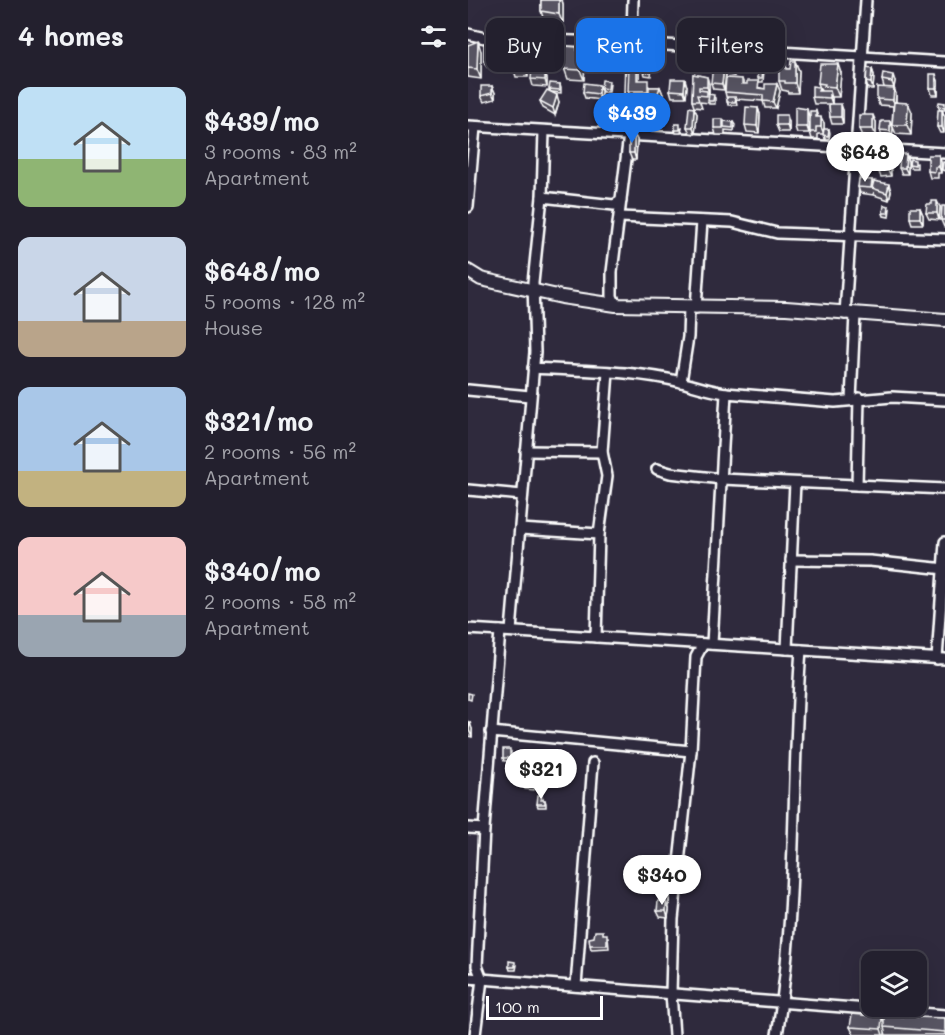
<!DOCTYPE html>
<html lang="en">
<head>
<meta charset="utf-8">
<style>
  body { margin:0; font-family:Mali,sans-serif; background:#2f2d3a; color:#f1f3f6; height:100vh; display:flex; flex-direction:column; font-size:22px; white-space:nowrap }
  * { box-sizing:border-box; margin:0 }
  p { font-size:20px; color:#a3a3aa }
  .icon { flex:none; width:33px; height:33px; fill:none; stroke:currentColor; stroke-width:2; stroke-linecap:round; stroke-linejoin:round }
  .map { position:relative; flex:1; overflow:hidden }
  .side { display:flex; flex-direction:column; background:#23202e; width:468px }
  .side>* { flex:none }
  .banner { position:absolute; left:18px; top:18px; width:369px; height:54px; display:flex; gap:12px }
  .buttons { position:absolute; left:393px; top:951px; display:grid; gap:12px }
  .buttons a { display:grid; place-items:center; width:66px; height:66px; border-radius:12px; background:#23202e; box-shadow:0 6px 24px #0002,0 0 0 2px #403e4a; font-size:30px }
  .scale { position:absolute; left:18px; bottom:15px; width:117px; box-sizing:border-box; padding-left:6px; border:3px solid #fff; border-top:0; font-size:16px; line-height:21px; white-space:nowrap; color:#fff; -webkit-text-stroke:4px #2f2a3d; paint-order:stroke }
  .price { position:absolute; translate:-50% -51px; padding:0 14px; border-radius:21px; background:#fff; color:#222; font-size:20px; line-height:39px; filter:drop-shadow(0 2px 3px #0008) }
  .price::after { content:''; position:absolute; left:50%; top:36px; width:18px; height:14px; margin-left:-9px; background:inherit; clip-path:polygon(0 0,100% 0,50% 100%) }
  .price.on { background:#1a73e8; color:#fff }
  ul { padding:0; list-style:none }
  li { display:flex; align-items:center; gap:18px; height:150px; padding:0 18px }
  li span { display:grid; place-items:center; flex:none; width:168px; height:120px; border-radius:12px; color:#555 }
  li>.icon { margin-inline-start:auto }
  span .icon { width:72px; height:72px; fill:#fffc; stroke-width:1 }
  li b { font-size:26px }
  h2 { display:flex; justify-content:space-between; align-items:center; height:72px; padding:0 18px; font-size:26px }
  .pill { padding:0 21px; border-radius:12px; background:#23202e; box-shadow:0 6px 24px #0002,0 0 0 2px #403e4a; font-size:21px; line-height:54px }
  .pill.on { background:#1a73e8; color:#fff }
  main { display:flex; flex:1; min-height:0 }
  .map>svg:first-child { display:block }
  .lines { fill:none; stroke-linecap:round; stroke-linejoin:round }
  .minor-casing { stroke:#fff; stroke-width:14 }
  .tertiary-casing { stroke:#fff; stroke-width:16 }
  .minor { stroke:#2f2a3d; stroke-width:9 }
  .tertiary { stroke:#2f2a3d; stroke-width:12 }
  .wall { fill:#4d4956; stroke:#fff; stroke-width:1.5 }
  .shaded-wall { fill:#3e3c46; stroke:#fff; stroke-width:1.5 }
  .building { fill:#595564; stroke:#fff; stroke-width:1.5 }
</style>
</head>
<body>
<main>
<section class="side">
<h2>4 homes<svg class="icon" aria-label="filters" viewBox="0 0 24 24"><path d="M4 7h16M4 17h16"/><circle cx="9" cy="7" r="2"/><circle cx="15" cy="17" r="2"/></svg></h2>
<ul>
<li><span style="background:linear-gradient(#bfe0f5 60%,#8fb573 0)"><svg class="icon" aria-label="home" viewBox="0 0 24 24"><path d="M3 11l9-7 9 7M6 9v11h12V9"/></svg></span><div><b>$439/mo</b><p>3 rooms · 83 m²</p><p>Apartment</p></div></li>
<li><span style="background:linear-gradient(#c9d6e8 70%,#b9a48a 0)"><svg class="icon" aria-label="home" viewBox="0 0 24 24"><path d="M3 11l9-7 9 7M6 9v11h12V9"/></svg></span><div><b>$648/mo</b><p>5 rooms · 128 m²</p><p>House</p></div></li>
<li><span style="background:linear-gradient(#a9c7e8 70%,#c2b280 0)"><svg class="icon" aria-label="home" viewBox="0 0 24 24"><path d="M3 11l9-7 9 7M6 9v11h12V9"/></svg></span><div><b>$321/mo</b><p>2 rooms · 56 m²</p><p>Apartment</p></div></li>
<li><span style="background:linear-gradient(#f6c9c9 65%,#9aa5b1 0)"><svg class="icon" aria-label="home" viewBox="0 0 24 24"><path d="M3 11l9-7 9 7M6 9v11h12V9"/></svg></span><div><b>$340/mo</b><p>2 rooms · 58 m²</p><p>Apartment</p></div></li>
</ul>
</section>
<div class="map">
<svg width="477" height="1035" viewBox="0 0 477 1035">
  <rect width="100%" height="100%" fill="#2f2a3d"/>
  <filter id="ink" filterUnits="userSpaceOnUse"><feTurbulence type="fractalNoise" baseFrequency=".0167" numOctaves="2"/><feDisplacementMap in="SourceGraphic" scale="12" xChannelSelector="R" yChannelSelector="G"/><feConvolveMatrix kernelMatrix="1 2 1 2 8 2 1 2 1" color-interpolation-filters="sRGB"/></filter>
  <g filter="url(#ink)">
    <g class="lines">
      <defs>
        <g id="minor">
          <polyline points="0,34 17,38 165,43 477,62"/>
          <polyline points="0,126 477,153"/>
          <polyline points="74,197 146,205 153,201"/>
          <polyline points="0,207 7,127"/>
          <polyline points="152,217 264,222 309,233 477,239"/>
          <polyline points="148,305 144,296 144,272 161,135 165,0"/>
          <polyline points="228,308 234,221"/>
          <polyline points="377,314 398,0"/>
          <path d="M65,368c48,3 100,2 148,14 15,4 29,9 45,11"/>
          <polyline points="213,382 220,337 221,308"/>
          <polyline points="0,390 62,396"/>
          <polyline points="383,400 387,314"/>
          <polyline points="58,451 134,452"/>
          <polyline points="189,469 202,473 254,479 477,489"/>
          <polyline points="389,485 391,398"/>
          <polyline points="0,490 54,495"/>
          <polyline points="52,529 131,534"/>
          <polyline points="323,560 402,561 477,569"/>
          <polyline points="0,629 477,659"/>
          <polyline points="43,631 67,352 65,283 74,197 76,131"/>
          <polyline points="128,637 131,534 139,476 134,452 140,372"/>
          <polyline points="244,644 258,393 367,402 424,397 477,400"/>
          <polyline points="319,649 327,483"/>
          <polyline points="469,659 477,542"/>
          <polyline points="23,732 223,751"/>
          <polyline points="0,828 16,829"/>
          <polyline points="0,978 477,1015"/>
          <polyline points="108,986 125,763"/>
          <polyline points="7,1035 14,979 9,966 16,829 32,631"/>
          <polyline points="206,1035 203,993 205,919 223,751 228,657 235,644"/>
          <path d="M309,1035c21,-127 14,-257 24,-385"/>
        </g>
        <polyline id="tertiary" points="0,271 13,279 94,297 148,305 318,308 477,320"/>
      </defs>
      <use href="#minor" class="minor-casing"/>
      <use href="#tertiary" class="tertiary-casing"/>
      <use href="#minor" class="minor"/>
      <use href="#tertiary" class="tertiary"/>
    </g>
    <g class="wall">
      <polygon points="73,0 94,0 95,4 95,24 76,21 73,11"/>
      <polygon points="0,45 13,51 13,79 0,77"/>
      <polygon points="25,46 28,52 28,67 19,67 16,61"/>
      <polygon points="53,46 55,54 49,54 47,50"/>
      <polygon points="109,47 110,51 117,61 116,80 100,79 96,68 87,68 85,61 97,50"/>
      <polygon points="183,53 184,57 184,63 181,63 184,67 183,76 177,75 176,72 178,63 177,60"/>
      <polygon points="67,54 67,63 61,63 60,60"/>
      <polygon points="57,58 59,64 60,77 48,77 46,70"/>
      <polygon points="327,61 331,71 330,93 320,93 319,91 314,90 311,81 319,69 322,69"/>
      <polygon points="266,66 267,70 266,76 261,75 260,72"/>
      <polygon points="295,68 296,71 295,82 291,82 290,78"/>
      <polygon points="404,69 406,75 405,89 400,89 398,82"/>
      <polygon points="69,72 77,73 79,79 79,87 65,86 63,79"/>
      <polygon points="171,72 171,80 182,87 192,87 196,97 194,101 196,108 196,124 184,124 181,115 173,115 171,108 170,98 163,98 160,91"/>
      <polygon points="258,73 258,78 274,79 276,84 293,88 297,89 309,84 312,91 308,108 297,108 295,101 268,99 269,105 260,105 257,92 257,81 256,90 245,89 243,83"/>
      <polygon points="373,73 371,97 364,97 364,104 375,110 375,124 364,124 362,117 361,104 346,104 344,97 351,87 352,91 353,91 350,83"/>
      <polygon points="225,74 239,77 241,84 241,93 240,93 247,98 247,104 241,104 241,103 232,102 234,108 226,107 224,101"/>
      <polygon points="414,80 427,81 426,88 428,94 428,102 444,112 443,135 428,134 424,125 425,106 411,105 409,99 416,87"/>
      <polygon points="470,81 470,95 464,95 462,88"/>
      <polygon points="92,84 93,87 93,93 84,92 91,102 87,115 75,108 72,101 83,92 81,89"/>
      <polygon points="142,84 141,92 134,92 133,88"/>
      <polygon points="24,86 27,93 27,99 16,102 13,96"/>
      <polygon points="219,86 218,97 204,97 202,90"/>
      <polygon points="133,91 132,100 117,98 115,92"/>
      <polygon points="477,103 477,110 472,110 470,106"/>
      <polygon points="149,107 148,122 136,121 133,115"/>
      <polygon points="226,108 229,114 227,134 222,133 219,127"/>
      <polygon points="290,108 292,114 291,133 279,132 277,125"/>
      <polygon points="474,110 477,117 476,133 472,133 469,127"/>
      <polygon points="348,111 350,117 356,123 356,132 361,129 362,133 361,139 357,139 356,134 350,134 350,139 344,139 342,132"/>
      <polygon points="341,116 341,133 329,133 327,127"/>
      <polygon points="422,121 425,128 424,137 414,136 412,130"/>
      <polygon points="265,122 267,125 266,131 257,130 257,135 248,135 246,128 256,123"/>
      <polygon points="321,122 321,132 311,132 308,125"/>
      <polygon points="408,122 408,136 394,136 391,129"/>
      <polygon points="214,128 213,133 208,133 207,130"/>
      <polygon points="166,134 169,140 168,160 164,160 161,153"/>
      <polygon points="420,152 422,158 423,176 413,177 410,170"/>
      <polygon points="400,153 403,160 402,173 390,172 388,166"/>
      <polygon points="438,154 440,161 440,174 434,174 431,168"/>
      <polygon points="471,155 473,162 473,173 470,173 470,178 462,178 460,171"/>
      <polygon points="449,163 449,168 443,168 441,164"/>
      <polygon points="404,180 405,184 423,191 421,200 406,195 406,192 405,195 392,193 390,187"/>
      <polygon points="477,206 477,227 476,227 473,220"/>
      <polygon points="472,207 471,220 461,219 458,213"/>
      <polygon points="452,208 455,215 455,224 444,224 442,218"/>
      <polygon points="422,209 421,217 416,216 415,213"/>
      <polygon points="0,722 4,729 4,737 0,736"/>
      <polygon points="43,752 43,761 36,761 35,758"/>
      <polygon points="70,759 71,762 70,768 65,768 67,773 66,790 57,789 56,786 59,780 57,776 64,766 64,765"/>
      <polygon points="75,799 75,800 77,800 78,803 78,807 70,807 69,804"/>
      <polygon points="201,909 200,918 192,917 189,911"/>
      <polygon points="140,937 141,948 123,949 122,945"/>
      <polygon points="49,965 48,970 42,970 41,967"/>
      <polygon points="414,1017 416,1021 477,1018 477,1035 418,1035 417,1032 417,1035 386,1035 382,1027"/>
    </g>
    <g class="shaded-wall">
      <polygon points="91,0 94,0 95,4 95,24 91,14"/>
      <polygon points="10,41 13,51 13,79 9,69"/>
      <polygon points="25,46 28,52 28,67 26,61"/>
      <polygon points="114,51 117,61 116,80 112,70"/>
      <polygon points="57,58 59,64 60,77 57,70"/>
      <polygon points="327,61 331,71 330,93 327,83"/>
      <polygon points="370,64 373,73 371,97 367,87"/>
      <polygon points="169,66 171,72 171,87 169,80"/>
      <polygon points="256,66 258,73 256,90 254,84"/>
      <polygon points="404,69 406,75 405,89 403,83"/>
      <polygon points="77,73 79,79 79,87 77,80"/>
      <polygon points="468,74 470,81 470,95 468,88"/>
      <polygon points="425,75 427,81 426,88 424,82"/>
      <polygon points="239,77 241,84 241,93 239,87"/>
      <polygon points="217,79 219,86 218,97 216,91"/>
      <polygon points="309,84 312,91 308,108 305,102"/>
      <polygon points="131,85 133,91 132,100 130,94"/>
      <polygon points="24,86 27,93 27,99 24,93"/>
      <polygon points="192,87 196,97 194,101 196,108 196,124 188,98"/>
      <polygon points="426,88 428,94 427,106 425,100"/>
      <polygon points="362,91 364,98 364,104 362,98"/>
      <polygon points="89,95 91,102 87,115 85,108"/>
      <polygon points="146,100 149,107 148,122 145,115"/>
      <polygon points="440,103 444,112 443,135 439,125"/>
      <polygon points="373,104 375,110 375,124 373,117"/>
      <polygon points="226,108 229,114 227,134 225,127"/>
      <polygon points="290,108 292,114 291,133 289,126"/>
      <polygon points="339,109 341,116 341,133 339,127"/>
      <polygon points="474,110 477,117 476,133 474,127"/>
      <polygon points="319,115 321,122 321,132 319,125"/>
      <polygon points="405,115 408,122 408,136 405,129"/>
      <polygon points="353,117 356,123 356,134 353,127"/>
      <polygon points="422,121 425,128 424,137 422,131"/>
      <polygon points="166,134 169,140 168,160 166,153"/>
      <polygon points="420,152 422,158 423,176 420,170"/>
      <polygon points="400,153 403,160 402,173 399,166"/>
      <polygon points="438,154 440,161 440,174 437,168"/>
      <polygon points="471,155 473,162 473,173 471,167"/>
      <polygon points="421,184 423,191 421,200 419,193"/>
      <polygon points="469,201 472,207 471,220 469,213"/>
      <polygon points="452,208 455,215 455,224 452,218"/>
      <polygon points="2,722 4,729 4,737 1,730"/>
      <polygon points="64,766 67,773 66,783 64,777"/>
      <polygon points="198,902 201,909 200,918 198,911"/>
      <polygon points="414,1017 418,1027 416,1027 417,1032 417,1035 415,1035 413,1029"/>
    </g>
    <g class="building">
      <polygon points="73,0 91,0 91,14 73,11"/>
      <polygon points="10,41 9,69 0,68 0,45"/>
      <polygon points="16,43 25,46 26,61 16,61"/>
      <rect x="47" y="46" width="6" height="4"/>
      <polygon points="97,46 109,47 109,51 114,51 112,70 96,69"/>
      <polygon points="61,50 66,51 66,60 60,60"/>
      <rect x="85" y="50" width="12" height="11"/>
      <polygon points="178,52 183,53 182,60 177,60"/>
      <rect x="46" y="58" width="11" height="12"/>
      <polygon points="323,61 327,61 327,83 317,83 317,81 311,81 311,65 318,65 318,69 322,69"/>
      <polygon points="176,63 183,63 182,72 176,72"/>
      <polygon points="352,64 370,64 367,87 356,86 357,84 350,83"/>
      <polygon points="245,65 256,66 254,84 243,83"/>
      <polygon points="161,66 169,66 169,80 180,80 180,91 160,91"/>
      <polygon points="260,66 266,66 265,72 260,72"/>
      <polygon points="290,68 295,68 294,78 290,78"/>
      <polygon points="399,68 404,69 403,83 398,82"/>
      <polygon points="64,69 68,69 68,72 77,73 77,80 63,79"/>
      <polygon points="415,73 425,75 424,82 414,80"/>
      <polygon points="225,74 239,77 239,87 231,87 231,90 239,91 239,96 229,95 231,101 224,101"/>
      <rect x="462" y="74" width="6" height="14"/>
      <polygon points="258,78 274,79 274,84 279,84 279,81 291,81 290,88 297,89 297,84 309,84 305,102 295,101 295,95 257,92"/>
      <polygon points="203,79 217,79 216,91 202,90"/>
      <polygon points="134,80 141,81 140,89 133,88"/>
      <polygon points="82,83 92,84 92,90 81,89"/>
      <polygon points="116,83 131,85 130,94 115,92"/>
      <polygon points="13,86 24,86 24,93 13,96"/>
      <polygon points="344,86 351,87 350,91 362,91 362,98 344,97"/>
      <polygon points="181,87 192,87 188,98 193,98 193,114 181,114"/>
      <polygon points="409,87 426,88 425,100 409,99"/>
      <polygon points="79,90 89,95 85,108 72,101"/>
      <polygon points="241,94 246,95 245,101 240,101"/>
      <polygon points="259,97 268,97 267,102 259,102"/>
      <polygon points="170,98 180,98 179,109 171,108"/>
      <polygon points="134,100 146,100 145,115 133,115"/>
      <polygon points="426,102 440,103 439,125 424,125"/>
      <polygon points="471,102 477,103 477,107 470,106"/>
      <polygon points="361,104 373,104 373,117 362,117"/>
      <polygon points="221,107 226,108 225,127 219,127"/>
      <polygon points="278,107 290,108 289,126 277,125"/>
      <polygon points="327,107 339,109 339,127 327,127"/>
      <polygon points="470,110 474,110 474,127 469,127"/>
      <polygon points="342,111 348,111 348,117 353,117 353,127 348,127 348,132 342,132"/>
      <rect x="308" y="115" width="11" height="10"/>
      <rect x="391" y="115" width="14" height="14"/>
      <rect x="246" y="119" width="9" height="9"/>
      <polygon points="256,121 265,122 265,128 256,127"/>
      <polygon points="413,121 422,121 422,131 412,130"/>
      <rect x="207" y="124" width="5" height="6"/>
      <polygon points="356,129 361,129 360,136 355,135"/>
      <rect x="161" y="134" width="5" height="19"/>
      <polygon points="389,152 400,153 399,166 388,166"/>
      <rect x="410" y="152" width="10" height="18"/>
      <polygon points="432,154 438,154 437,168 431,168"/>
      <polygon points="460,155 471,155 471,167 467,167 467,172 460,171"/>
      <polygon points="442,159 447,160 447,165 441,164"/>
      <polygon points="475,162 477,162 477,171 474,170"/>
      <polygon points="391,179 404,180 403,188 390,187"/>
      <polygon points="406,181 421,184 419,193 404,188"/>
      <polygon points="464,201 469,201 469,213 458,213 459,204 464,204"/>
      <polygon points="416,205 421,206 420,213 415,213"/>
      <polygon points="474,206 477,206 477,220 473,220"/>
      <rect x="442" y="208" width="10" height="10"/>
      <polygon points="0,693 4,694 3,700 0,699"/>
      <polygon points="0,722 2,722 1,730 0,730"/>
      <rect x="35" y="749" width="7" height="9"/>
      <polygon points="64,759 70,759 69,765 64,765"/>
      <polygon points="55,765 64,766 64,777 57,776"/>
      <polygon points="56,780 65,781 65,787 56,786"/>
      <polygon points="70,795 74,795 73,800 77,800 77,804 69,804"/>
      <polygon points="190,901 198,902 198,911 189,911"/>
      <polygon points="127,931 135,931 135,934 139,934 139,945 122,945 121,938 126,937"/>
      <polygon points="41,961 47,962 47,967 41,967"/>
      <polygon points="384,1014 414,1017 413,1029 382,1027"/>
      <polygon points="416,1016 477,1018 477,1032 416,1027"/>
    </g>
  </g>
</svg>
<div class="buttons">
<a><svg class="icon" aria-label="layers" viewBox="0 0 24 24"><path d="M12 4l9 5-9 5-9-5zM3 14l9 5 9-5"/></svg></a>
</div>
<div class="scale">100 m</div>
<b class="price on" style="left:164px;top:144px">$439</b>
<b class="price" style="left:397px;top:183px">$648</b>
<b class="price" style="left:73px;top:800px">$321</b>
<b class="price" style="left:194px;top:906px">$340</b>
<div class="banner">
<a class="pill">Buy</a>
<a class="pill on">Rent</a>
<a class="pill">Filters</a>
</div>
</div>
</main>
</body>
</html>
